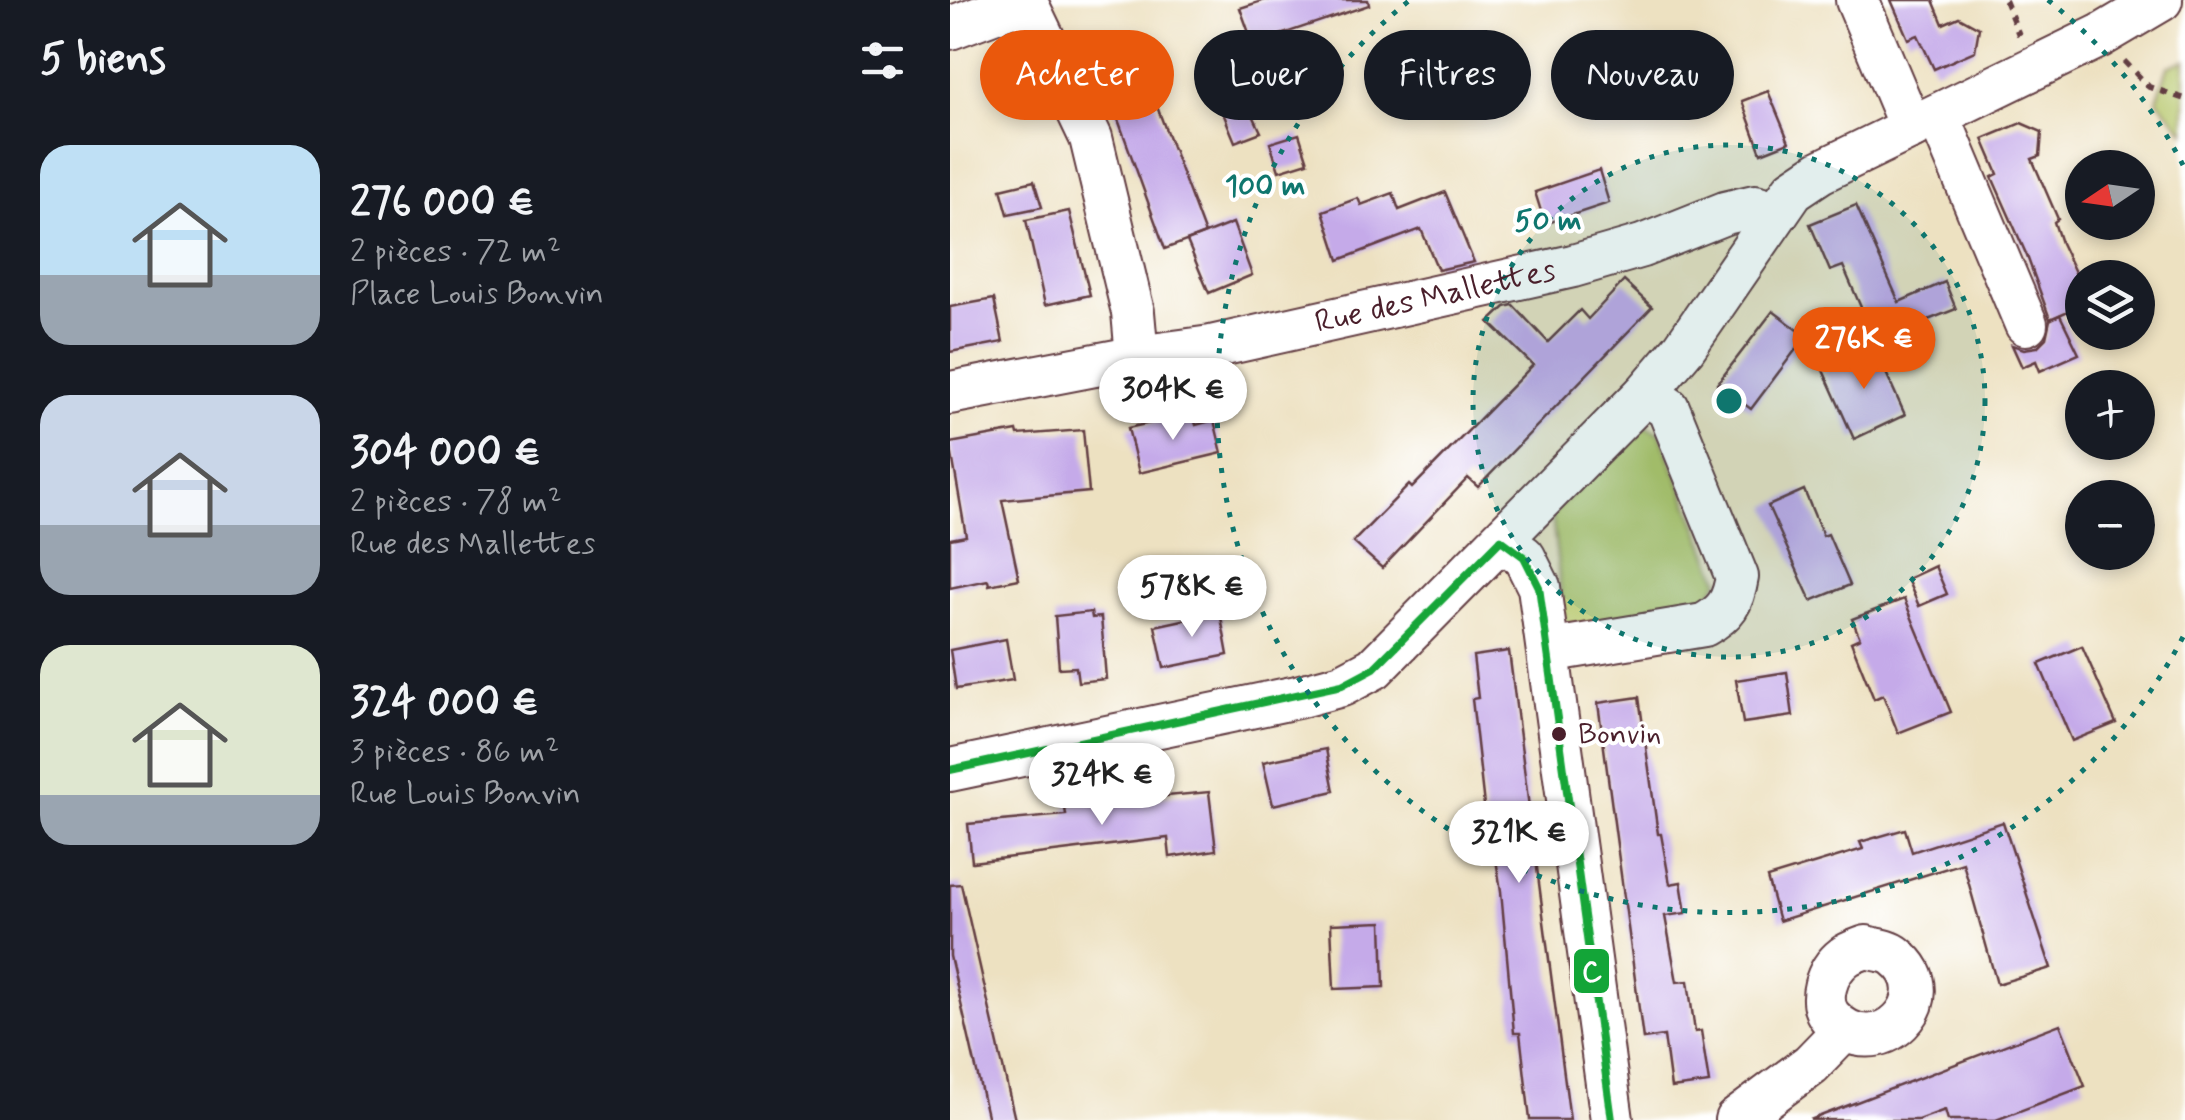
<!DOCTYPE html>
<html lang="fr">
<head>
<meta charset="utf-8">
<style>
  body { margin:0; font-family:Mynerve,sans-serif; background:#20242c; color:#f1f3f6; height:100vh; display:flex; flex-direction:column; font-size:38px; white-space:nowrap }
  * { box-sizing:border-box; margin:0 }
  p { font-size:32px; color:#9ea1a6 }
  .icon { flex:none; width:55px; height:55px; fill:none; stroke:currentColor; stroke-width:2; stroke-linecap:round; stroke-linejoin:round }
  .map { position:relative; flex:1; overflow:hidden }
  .drawer { display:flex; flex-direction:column; background:#171b24; width:950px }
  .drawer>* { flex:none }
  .banner { position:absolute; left:30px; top:30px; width:950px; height:90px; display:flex; gap:20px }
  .needle { width:65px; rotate:257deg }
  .tools { position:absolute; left:1115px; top:150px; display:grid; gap:20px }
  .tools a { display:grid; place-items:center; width:90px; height:90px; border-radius:50%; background:#171b24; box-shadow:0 5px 15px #0003; font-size:50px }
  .price { position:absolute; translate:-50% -85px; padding:0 22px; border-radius:35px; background:#fff; color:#222; font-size:32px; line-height:65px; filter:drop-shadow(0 2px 5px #0008) }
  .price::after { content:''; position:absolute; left:50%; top:60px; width:30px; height:22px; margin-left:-15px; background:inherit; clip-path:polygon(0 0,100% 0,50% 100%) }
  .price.selected { background:#ea580c; color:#fff }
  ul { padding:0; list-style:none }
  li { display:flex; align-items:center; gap:30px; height:250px; padding:0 40px }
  li span { display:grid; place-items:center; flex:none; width:280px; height:200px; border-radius:30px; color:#555 }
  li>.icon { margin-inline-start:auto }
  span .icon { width:120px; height:120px; fill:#fffc; stroke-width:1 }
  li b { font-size:42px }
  h2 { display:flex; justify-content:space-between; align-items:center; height:120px; padding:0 40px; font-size:42px }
  .chip { padding:0 35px; border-radius:45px; background:#171b24; box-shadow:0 5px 15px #0003; font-size:35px; line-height:90px }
  .chip.selected { background:#ea580c; color:#fff }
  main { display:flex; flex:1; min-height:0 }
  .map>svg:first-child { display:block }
  .green { fill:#b5c669; stroke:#80724a; stroke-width:2.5 }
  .building { fill:#c5aae9 }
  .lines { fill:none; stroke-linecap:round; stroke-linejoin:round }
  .minor-casing { stroke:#623c42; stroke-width:46 }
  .path { stroke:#623c42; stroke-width:6; stroke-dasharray:8 8; stroke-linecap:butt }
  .minor { stroke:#fff; stroke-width:42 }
  .bus-1-casing { stroke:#fff; stroke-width:15 }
  .bus-1 { stroke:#13a538; stroke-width:8 }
  .ring { fill:none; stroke:#0f766e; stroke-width:5; stroke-dasharray:5 10 }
  .bus-dot { fill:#4a1f2b; stroke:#fff; stroke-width:4 }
  .labels { text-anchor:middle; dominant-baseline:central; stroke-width:8; stroke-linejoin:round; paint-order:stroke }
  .bus-label { font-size:30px; fill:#4a1f2b; stroke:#fff; text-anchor:start }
  .street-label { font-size:32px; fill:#4a1f2b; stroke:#fff }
  .centre { fill:#0f766e; stroke:#fff; stroke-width:5 }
  .ring-label { font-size:30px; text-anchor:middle; font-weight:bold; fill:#0f766e; stroke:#fff; stroke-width:8; stroke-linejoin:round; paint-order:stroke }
  .line-badge { stroke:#fff; stroke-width:4 }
  .badge-label { font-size:28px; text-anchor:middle; font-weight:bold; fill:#fff }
</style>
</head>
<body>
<main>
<section class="drawer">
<h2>5 biens<svg class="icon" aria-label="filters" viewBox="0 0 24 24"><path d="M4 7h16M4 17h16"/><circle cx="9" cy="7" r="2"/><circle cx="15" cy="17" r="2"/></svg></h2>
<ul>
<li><span style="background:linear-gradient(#bfe0f5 65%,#9aa5b1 0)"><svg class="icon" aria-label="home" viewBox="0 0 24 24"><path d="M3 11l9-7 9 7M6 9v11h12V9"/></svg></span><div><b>276 000 €</b><p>2 pièces · 72 m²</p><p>Place Louis Bonvin</p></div></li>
<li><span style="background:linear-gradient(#c9d6e8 65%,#9aa5b1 0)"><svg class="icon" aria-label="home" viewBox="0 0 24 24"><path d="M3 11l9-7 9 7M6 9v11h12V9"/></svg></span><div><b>304 000 €</b><p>2 pièces · 78 m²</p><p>Rue des Mallettes</p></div></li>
<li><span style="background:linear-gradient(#dfe7d0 75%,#9aa5b1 0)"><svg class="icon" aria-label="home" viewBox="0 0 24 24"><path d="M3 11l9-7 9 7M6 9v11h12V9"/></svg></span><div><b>324 000 €</b><p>3 pièces · 86 m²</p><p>Rue Louis Bonvin</p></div></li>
</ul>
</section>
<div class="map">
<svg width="1235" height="1120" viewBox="0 0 1235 1120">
  <rect width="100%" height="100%" fill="#fff"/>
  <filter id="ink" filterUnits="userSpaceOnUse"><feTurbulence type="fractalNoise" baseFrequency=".01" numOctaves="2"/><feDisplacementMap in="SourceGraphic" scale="20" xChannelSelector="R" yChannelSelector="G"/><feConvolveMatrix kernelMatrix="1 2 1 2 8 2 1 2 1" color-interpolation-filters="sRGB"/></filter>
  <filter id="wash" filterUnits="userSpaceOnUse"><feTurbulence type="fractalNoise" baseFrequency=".0048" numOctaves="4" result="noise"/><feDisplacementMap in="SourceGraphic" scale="40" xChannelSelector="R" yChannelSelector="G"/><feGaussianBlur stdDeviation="2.25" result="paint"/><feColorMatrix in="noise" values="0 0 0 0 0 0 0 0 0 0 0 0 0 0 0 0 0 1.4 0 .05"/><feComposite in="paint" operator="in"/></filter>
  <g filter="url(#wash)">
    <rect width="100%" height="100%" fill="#ede1c1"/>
    <g class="green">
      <polygon points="1235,60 1235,132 1207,100 1218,67"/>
      <polygon points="697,427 710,433 769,580 750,612 630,629 614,620 602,514 684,430"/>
    </g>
    <g id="blocks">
      <g class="building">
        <polygon points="315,0 418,0 419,5 303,44 290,8"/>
        <polygon points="941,0 983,0 993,24 1009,17 1029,28 1025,51 984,69 968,35 958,39"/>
        <polygon points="196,48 213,92 203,96 255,234 215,249 149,67"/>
        <polygon points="818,91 839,142 811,153 792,101"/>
        <polygon points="295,98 311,132 285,142 271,108"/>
        <polygon points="1071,123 1092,132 1090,156 1082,159 1108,219 1104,222 1111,243 1132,287 1132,305 1100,319 1077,256 1042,177 1048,174 1033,139"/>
        <polygon points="349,134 358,162 329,171 320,143"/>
        <polygon points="649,170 659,203 595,224 585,192"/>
        <polygon points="84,181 92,207 58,214 51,189"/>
        <polygon points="495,192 524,262 488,270 471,229 389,260 373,211 408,198 411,205 443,193 449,210"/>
        <polygon points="906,205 949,302 995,282 1006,309 960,327 971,352 937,367 893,266 880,271 860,224"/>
        <polygon points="119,211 140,295 95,305 76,220"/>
        <polygon points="283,223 302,275 259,293 237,241"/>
        <polygon points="674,281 702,307 528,487 518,478 432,568 403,542 459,485 462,488 583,365 539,322 555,307 563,305 598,342 630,310 638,319"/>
        <polygon points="44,299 53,342 0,352 0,307"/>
        <polygon points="823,311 856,336 801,409 767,384"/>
        <polygon points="1110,315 1129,354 1090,371 1086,361 1072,367 1062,345 1074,349 1087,347 1096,338 1100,320"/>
        <polygon points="924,346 955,415 904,439 872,368"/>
        <polygon points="244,418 246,425 264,420 272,453 189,473 178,428 213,420 214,425"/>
        <polygon points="133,430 139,492 52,500 69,579 39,585 38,580 0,588 0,539 16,536 0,443 67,431 68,435"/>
        <polygon points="854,490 873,536 878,534 900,585 861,601 818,506"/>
        <polygon points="985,566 997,594 969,606 957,579"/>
        <polygon points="954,599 1001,712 948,733 933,695 924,699 901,642 910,638 902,619"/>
        <polygon points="141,612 142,618 151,617 156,679 128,682 126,667 109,668 105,616"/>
        <polygon points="270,612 278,655 214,668 205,626"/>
        <polygon points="56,639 63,680 6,689 0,650"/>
        <polygon points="1132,646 1166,723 1122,741 1089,664"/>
        <polygon points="559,651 576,784 620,1120 580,1120 570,1033 564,1033 551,891 543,840 538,841 522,699 528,698 523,656"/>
        <polygon points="837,672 843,716 793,723 786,680"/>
        <polygon points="689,697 708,834 711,834 720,884 731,882 736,913 715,916 727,982 738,981 745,1032 751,1031 759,1083 721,1088 714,1036 693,1039 648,703"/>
        <polygon points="376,749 384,791 323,805 313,762"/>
        <polygon points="259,792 266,850 220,857 218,838 22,862 18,824 116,815 115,808 121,805"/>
        <polygon points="1053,822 1101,968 1047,984 1013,863 829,921 817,878 913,849 910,842 955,829 962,852"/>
        <polygon points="11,884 65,1120 38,1120 0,956 0,885"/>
        <polygon points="432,922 434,987 384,989 381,924"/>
        <polygon points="1110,1024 1135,1086 1046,1120 998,1120 995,1110 968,1120 860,1120"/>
      </g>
    </g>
  </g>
  <g filter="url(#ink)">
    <use href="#blocks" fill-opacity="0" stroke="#623c42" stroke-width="2.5"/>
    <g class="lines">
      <defs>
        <g id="minor">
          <polyline points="75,0 141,138 183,312 187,357"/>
          <polyline points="907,0 961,128"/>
          <polyline points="0,28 75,0"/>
          <polyline points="988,115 1076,324"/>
          <path id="s1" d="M0,393l187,-36 74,-10 362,-81 69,-20 83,-33 30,-7 22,6"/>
          <polyline points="551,540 574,557 589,587 662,1120"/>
          <path d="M598,651l156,-26c22,-12 29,-23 33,-48l-69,-169 -23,-14"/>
          <polyline points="0,770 347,697 392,685 424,668 695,394 734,348 843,190 870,172 1150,36 1211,0"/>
          <path d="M916,947c9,3 22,3 29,9 53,41 -18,113 -64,62 -15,-17 -4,-48 13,-61 6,-5 15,-7 22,-10z"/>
          <polyline points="786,1120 861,1064 894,1030"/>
        </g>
      </defs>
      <use href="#minor" class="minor-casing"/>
      <g class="path">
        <polyline points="1055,0 1069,35"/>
        <polyline points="1174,61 1199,87 1235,99"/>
      </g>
      <use href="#minor" class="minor"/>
      <defs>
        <g id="bus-1">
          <polyline points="551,540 574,557 589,587 662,1120"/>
          <polyline points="0,770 392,685 424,668 551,540"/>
        </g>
      </defs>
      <use href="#bus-1" class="bus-1-casing"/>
      <use href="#bus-1" class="bus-1"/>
    </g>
  </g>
  <circle cx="779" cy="401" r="256" fill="#0f766e" fill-opacity=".12"/>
  <g class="ring">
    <circle cx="779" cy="401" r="256"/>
    <path d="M1233 637A512 512 0 1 1 460 0M1098 0A512 512 0 0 1 1233 165"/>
  </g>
  <circle class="bus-dot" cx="609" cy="734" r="9"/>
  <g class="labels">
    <g class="bus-label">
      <text x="628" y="734">Bonvin</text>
    </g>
    <g class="street-label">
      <text stroke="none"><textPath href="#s1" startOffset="495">Rue des Mallettes</textPath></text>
    </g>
  </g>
  <circle cx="779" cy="401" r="15" class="centre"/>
  <g class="ring-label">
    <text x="315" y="195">100 m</text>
    <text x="598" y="230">50 m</text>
  </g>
  <rect class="line-badge" x="622" y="947" width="39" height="48" rx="10" fill="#13a538"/>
  <g class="badge-label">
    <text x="642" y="981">C</text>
  </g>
</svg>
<div class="tools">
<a><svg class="needle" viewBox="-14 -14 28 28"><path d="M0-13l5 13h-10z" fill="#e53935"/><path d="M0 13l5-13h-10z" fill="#9ea1a6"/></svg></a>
<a><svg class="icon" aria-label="layers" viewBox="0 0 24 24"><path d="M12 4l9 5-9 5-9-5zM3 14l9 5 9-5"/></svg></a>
<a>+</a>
<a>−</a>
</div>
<b class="price selected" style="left:914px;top:392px">276K €</b>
<b class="price" style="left:223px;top:443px">304K €</b>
<b class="price" style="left:242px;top:640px">578K €</b>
<b class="price" style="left:152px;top:828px">324K €</b>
<b class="price" style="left:569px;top:886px">321K €</b>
<div class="banner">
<a class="chip selected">Acheter</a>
<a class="chip">Louer</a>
<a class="chip">Filtres</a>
<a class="chip">Nouveau</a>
</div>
</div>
</main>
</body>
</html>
